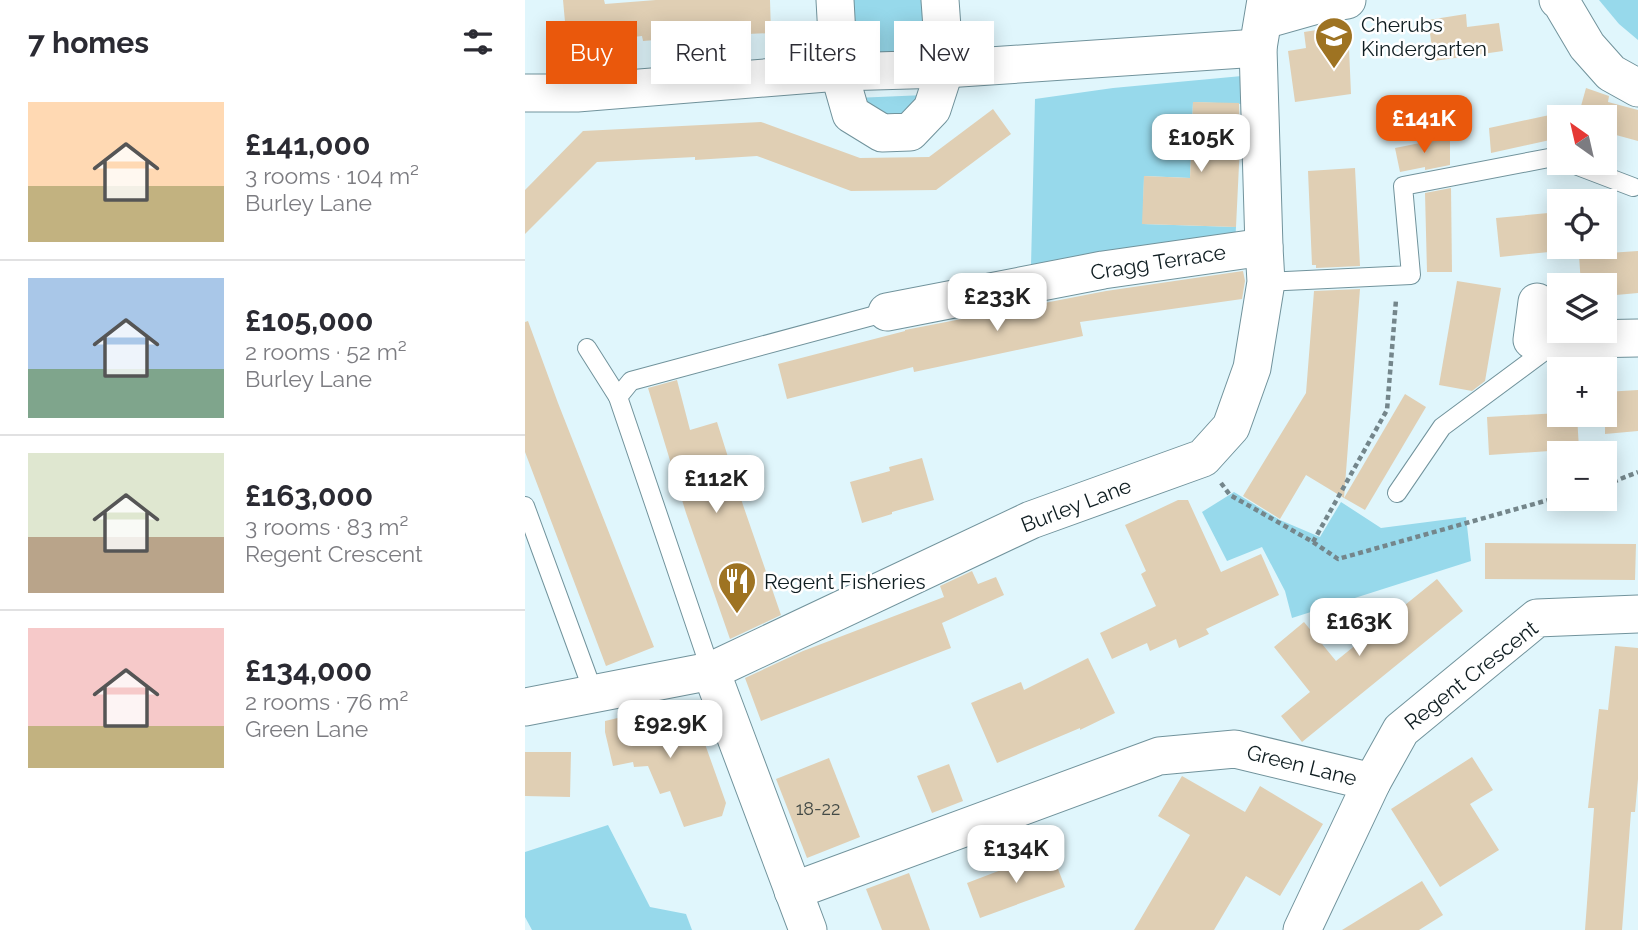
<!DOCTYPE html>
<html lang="en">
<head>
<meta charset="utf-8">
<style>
  body { margin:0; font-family:Raleway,sans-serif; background:#f7f7f7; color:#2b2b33; height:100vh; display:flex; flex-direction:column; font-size:26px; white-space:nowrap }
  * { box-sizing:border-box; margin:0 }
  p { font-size:23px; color:#7c7c81 }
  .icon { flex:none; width:38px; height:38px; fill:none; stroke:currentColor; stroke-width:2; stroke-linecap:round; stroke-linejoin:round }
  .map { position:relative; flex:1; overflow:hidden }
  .side { display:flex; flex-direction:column; background:#fff; width:525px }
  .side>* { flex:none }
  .guide { position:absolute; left:21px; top:21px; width:665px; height:63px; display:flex; gap:14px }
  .needle { width:46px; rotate:326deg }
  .tools { position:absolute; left:1022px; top:105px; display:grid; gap:14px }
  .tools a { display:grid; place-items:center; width:70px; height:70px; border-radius:0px; background:#fff; box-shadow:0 4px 18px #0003; font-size:35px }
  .price { position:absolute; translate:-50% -60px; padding:0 16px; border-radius:14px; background:#fff; color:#222; font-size:23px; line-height:46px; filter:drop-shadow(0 2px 4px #0008) }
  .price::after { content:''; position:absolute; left:50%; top:42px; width:21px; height:16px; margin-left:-10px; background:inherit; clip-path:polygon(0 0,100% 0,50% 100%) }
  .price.selected { background:#ea580c; color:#fff }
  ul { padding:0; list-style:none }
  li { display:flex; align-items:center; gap:21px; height:175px; padding:0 28px }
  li+li { border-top:2px solid #e1e1e2 }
  li span { display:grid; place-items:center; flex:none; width:196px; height:140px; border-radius:0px; color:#555 }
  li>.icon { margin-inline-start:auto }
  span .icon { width:84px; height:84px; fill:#fffc; stroke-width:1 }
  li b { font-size:30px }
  h2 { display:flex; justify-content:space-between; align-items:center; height:84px; padding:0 28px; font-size:30px }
  .chip { padding:0 24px; border-radius:0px; background:#fff; box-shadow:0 4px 18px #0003; font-size:24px; line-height:63px }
  .chip.selected { background:#ea580c; color:#fff }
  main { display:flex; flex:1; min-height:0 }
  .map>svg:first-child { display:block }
  .green { fill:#97d9eb }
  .building { fill:#e0cfb4 }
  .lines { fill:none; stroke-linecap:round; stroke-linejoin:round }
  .lane-casing { stroke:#71939c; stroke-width:20 }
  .street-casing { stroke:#71939c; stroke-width:39 }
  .path { stroke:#74868b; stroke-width:4.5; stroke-dasharray:5 3.5; stroke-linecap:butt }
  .lane { stroke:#fff; stroke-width:18 }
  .street { stroke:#fff; stroke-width:37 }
  .labels { text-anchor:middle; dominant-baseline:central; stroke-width:5; stroke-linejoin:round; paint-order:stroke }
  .number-label { font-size:18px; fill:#434a46 }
  .poi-label { font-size:21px; fill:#0f1d21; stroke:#fff; text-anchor:start }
  .street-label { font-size:21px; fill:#0f1d21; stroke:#fff }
</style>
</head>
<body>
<main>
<section class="side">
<h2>7 homes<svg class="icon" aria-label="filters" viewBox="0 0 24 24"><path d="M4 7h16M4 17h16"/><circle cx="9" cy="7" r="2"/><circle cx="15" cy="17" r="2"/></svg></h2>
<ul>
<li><span style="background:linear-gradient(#ffd9b3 60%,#c2b280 0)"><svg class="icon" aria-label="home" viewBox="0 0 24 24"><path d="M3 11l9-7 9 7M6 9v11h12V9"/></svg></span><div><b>£141,000</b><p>3 rooms · 104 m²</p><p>Burley Lane</p></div></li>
<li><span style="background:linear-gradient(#a9c7e8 65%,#7fa58c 0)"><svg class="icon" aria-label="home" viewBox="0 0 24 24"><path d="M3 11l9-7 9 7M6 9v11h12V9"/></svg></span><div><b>£105,000</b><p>2 rooms · 52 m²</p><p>Burley Lane</p></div></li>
<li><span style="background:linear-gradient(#dfe7d0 60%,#b9a48a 0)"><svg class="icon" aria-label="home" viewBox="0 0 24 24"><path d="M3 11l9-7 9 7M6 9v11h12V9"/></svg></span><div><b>£163,000</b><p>3 rooms · 83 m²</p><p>Regent Crescent</p></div></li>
<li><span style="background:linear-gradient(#f6c9c9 70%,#c2b280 0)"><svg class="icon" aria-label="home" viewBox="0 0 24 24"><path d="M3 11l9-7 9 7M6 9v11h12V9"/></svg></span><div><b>£134,000</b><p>2 rooms · 76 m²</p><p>Green Lane</p></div></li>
</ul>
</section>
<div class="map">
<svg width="1113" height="930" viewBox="0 0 1113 930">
  <rect width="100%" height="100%" fill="#e0f6fc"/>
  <g class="green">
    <polygon points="323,0 404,0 408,55 328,56"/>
    <polygon points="1074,0 1113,0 1113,40 1094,24"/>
    <polygon points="717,76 717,104 668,102 665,178 619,176 618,224 711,227 710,244 506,266 510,99 588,88"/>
    <polygon points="400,95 397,108 363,125 330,98"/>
    <polygon points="709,492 755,520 795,537 816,502 856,528 941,517 946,561 767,618 760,591 737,547 702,561 677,512"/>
    <polygon points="83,825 125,907 161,914 167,930 7,930 0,917 0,852"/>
  </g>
  <g class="building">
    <polygon points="38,0 79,0 80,4 131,0 245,0 246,33 178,36 118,41 117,36 42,44"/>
    <polygon points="941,14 942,27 974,23 978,51 909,61 903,20"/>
    <polygon points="823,25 826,94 770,102 763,51 781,48 779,32"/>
    <polygon points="1061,88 1084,96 1083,102 1113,110 1113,141 1080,132 1080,117 1053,117"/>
    <polygon points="668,102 714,103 715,144 711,227 617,224 619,176 665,178"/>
    <polygon points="468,109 486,134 411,190 326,191 232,156 170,160 170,157 72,162 0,234 0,190 58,131 236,122 335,158 404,157"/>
    <polygon points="1034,113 1034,138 966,153 964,128"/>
    <polygon points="925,137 925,165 900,170 900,167 875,172 870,148"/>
    <polygon points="830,168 835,266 791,268 791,265 787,265 783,171"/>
    <polygon points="926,188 927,272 902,272 900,193"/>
    <polygon points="1034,212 1034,251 975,257 971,218"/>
    <polygon points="1113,251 1113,293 1080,296 1080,285 1056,285 1054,255"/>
    <polygon points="718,271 720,281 717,299 555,322 558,336 389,372 388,367 262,399 253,364 380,331 380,330 581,291"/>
    <polygon points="932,281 976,288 960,381 947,391 914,385"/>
    <polygon points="835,289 819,498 781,475 755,519 718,496 781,393 789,291"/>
    <polygon points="3,321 33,403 129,647 81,666 0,452 0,322"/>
    <polygon points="152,380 165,430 192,422 218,505 256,615 205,639 161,513 123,388"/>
    <polygon points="1113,390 1113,431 1080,434 1080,392"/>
    <polygon points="880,394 901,407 840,510 819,498"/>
    <polygon points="1034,413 1034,415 1052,415 1054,449 964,455 962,417"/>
    <polygon points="397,458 409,500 367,512 367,514 337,523 325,482 365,471 364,467"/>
    <polygon points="653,500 663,500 696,572 736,554 754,595 681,629 684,634 654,648 651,639 625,651 622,643 587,659 575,633 631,606 616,574 621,571 600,525"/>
    <polygon points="960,543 1111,544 1110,580 960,579"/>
    <polygon points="447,571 453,584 471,577 479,595 417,623 426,648 236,721 220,678 278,651 419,597 415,586"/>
    <polygon points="912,579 938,611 777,742 756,716 785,692 749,647 779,622 811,661"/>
    <polygon points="1090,646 1113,648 1113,779 1110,812 1106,812 1097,930 1060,930 1069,808 1063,808 1074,709 1083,710"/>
    <polygon points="563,658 590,713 555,730 555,728 472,763 446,703 496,682 499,690"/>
    <polygon points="135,708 170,716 201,803 197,816 159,827 145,791 135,794 123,766 109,767 108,762 88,766 80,732 80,721"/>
    <polygon points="0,752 46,752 45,797 0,796"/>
    <polygon points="947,757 968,790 945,804 974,850 915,887 866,809"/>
    <polygon points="304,758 335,837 282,858 251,779"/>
    <polygon points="424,764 438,801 407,813 392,776"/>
    <polygon points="657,776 720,812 735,786 798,824 755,896 721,876 689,930 609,930 665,835 633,816"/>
    <polygon points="526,851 540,887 455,918 442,883"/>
    <polygon points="384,873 405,930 357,930 341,889"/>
    <polygon points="897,881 918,915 894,930 817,930"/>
  </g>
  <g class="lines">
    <defs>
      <g id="lane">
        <polyline points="1045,163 1108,187"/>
        <polyline points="741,282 886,275 878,186 1029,157 1034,159"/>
        <polyline points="62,348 93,397"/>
        <polyline points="872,493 917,427 1029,344"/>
        <polyline points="0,506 69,694"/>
        <polyline points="186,671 93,397 106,381 351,315"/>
      </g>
      <g id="street">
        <polyline points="310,0 314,72 326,114 357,133 385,132 407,109 420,69 415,0"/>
        <polyline points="1033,0 1036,2 1062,46 1086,73 1113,88"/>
        <polyline points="739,20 792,5 822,0"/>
        <polyline points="0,93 52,93 314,72 420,69 733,48"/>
        <polyline points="1012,302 1007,340 1113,338"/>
        <polyline points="362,312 578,270 739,247"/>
        <polyline points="186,671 283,930"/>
        <polyline points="0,707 186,671 506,520 678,458 706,427 727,368 741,282 739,247 733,48 741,0"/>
        <polyline points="268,891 634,756 710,749 847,782"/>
        <polyline points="777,930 847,782 876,730 1012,618 1113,614"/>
      </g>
    </defs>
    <use href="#lane" class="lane-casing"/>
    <use href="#street" class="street-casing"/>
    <g class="path">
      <polyline points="696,483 705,495 788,542 813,559 1034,497"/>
      <polyline points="1080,485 1113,472"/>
      <polyline points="788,542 862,410 871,300"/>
    </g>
    <use href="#lane" class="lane"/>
    <use href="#street" class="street"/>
  </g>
  <defs>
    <symbol id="school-pin" viewBox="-11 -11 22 30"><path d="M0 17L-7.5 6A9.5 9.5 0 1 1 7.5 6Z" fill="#9e7322" stroke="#fff"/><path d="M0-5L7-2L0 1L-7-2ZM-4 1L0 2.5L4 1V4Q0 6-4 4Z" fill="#fff"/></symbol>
    <symbol id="restaurant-pin" viewBox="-11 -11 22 30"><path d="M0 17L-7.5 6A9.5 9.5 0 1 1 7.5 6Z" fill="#9e7322" stroke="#fff"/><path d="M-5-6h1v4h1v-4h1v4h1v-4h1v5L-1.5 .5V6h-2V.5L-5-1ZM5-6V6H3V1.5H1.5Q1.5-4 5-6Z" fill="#fff"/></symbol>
  </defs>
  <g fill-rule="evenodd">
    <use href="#school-pin" x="787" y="14" width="44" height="60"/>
    <use href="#restaurant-pin" x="190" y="559" width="44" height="60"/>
  </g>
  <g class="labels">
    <g class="number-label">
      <text x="293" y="808">18-22</text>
    </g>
    <g class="poi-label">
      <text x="836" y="24">Cherubs<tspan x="836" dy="24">Kindergarten</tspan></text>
      <text x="239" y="581">Regent Fisheries</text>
    </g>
    <g class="street-label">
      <text transform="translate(633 262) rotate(-9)">Cragg Terrace</text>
      <text transform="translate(551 505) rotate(-21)">Burley Lane</text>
      <text transform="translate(946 675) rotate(-38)">Regent Crescent</text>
      <text transform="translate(777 765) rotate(14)">Green Lane</text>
    </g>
  </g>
</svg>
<div class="tools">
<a><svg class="needle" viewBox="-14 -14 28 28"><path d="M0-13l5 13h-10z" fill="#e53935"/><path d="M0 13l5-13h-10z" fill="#7c7c81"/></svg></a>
<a><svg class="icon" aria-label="locate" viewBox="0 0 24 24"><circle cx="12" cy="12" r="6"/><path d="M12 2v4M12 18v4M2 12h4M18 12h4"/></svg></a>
<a><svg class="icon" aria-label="layers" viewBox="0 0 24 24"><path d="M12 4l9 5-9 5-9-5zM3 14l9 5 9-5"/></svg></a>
<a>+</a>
<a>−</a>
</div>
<b class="price selected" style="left:899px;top:155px">£141K</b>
<b class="price" style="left:676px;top:174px">£105K</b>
<b class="price" style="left:472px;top:333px">£233K</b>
<b class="price" style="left:191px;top:515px">£112K</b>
<b class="price" style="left:834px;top:658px">£163K</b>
<b class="price" style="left:145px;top:760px">£92.9K</b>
<b class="price" style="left:491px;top:885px">£134K</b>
<div class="guide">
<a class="chip selected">Buy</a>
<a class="chip">Rent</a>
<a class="chip">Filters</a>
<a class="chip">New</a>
</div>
</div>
</main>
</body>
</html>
